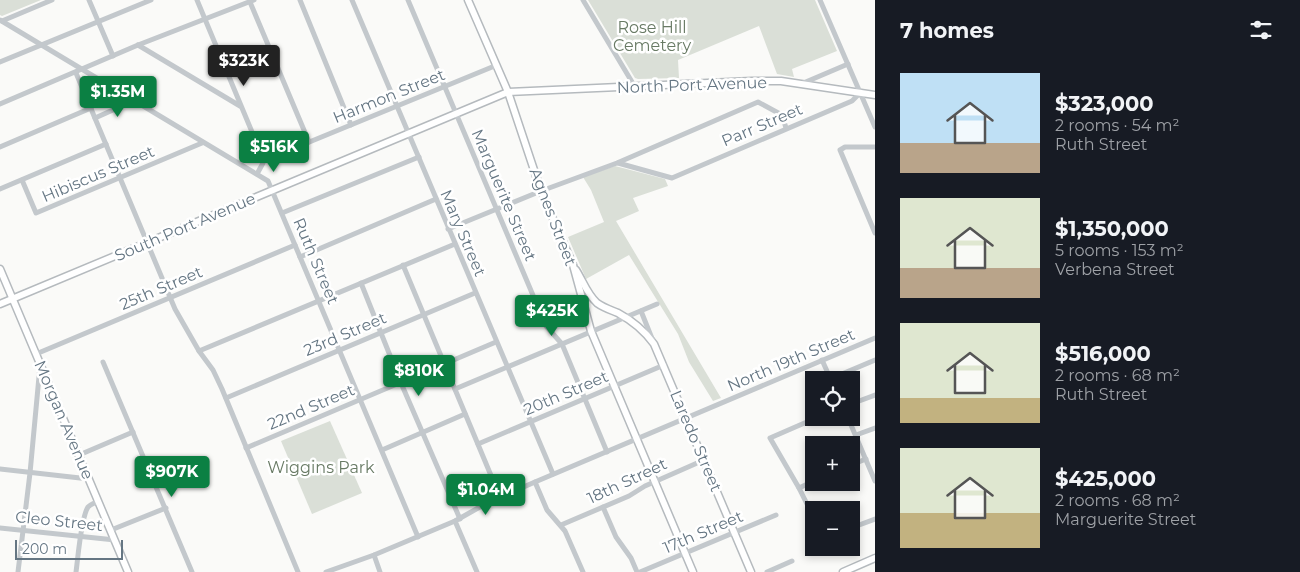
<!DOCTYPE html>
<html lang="en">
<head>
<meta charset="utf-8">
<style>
  body { margin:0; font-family:Montserrat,sans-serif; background:#20242c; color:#f1f3f6; height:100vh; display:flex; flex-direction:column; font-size:19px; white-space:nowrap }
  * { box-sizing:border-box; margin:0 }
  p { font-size:16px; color:#9ea1a6 }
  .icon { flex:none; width:28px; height:28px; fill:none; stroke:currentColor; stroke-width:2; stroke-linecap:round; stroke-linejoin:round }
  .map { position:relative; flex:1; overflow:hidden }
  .sheet { display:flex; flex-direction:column; background:#171b24; width:425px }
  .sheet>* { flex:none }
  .controls { position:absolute; left:805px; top:371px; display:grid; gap:10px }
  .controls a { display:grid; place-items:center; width:55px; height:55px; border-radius:0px; background:#171b24; box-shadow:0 2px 8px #0003; font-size:25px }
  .scale { position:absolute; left:15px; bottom:12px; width:108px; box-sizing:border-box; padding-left:5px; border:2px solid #657683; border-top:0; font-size:14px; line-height:18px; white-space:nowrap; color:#657683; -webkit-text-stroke:4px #fff; paint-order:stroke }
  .price { position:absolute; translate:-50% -42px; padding:0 11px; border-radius:5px; background:#0b8043; color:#fff; font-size:16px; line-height:32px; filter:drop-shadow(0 1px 2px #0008) }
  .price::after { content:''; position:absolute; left:50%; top:30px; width:15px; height:11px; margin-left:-8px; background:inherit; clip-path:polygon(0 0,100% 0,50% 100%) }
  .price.on { background:#222; color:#fff }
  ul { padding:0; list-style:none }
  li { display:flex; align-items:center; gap:15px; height:125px; padding:0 25px }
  li span { display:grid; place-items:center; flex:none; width:140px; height:100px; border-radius:0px; color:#555 }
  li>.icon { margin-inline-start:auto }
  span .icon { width:60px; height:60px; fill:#fffc; stroke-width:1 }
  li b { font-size:21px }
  h2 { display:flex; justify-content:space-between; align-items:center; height:60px; padding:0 25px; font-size:21px }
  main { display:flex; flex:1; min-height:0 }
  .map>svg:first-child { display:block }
  .green { fill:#dadfd7 }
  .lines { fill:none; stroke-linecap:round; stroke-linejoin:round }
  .major-casing { stroke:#b5babe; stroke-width:9 }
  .minor { stroke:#c3c8cc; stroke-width:5 }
  .major { stroke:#fff; stroke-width:6 }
  .labels { text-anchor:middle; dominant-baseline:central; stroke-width:5; stroke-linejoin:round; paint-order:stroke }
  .park-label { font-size:16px; fill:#687a64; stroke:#fff }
  .street-label { font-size:16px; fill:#657683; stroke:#fff }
</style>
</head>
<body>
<main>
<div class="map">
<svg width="875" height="572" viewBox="0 0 875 572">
  <rect width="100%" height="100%" fill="#fafaf8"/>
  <g class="green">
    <polygon points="0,0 41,0 2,16 0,15"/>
    <polygon points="588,0 815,0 837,51 792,69 794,77 777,74 759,26 678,60 679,78 638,79 635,78"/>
    <polygon points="615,166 665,179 668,186 633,198 639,211 616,221 721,398 713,401 689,362 678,334 629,255 586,279 568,237 604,222 591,190 583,177"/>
    <polygon points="330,421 362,493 312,514 281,441"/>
  </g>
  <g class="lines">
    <defs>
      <g id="major">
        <polyline points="468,0 508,92 541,191 573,265 591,331 693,572"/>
        <polyline points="0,269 128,572"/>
        <path d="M576,270c7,11 11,24 21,33 7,5 14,7 21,10 15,8 26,17 36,31l97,228"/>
        <polyline points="0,304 508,92 752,81 781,81 875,95"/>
        <polyline points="843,572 875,558"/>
      </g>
    </defs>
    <use href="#major" class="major-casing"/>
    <g class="minor">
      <polyline points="89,0 113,56"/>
      <polyline points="197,0 262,156 263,163 257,174"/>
      <polyline points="300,0 351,125"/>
      <polyline points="352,0 553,474"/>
      <polyline points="408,0 546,326 562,344 607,452"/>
      <polyline points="583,0 635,87"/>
      <polyline points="820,0 875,127"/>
      <polyline points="250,2 309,142"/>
      <polyline points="0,20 268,181 418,537"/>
      <polyline points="2,21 52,0"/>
      <polyline points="138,45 240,106"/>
      <polyline points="0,62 151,0"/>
      <polyline points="76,73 175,309 199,351 455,244"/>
      <polyline points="801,84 848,64"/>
      <polyline points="0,104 138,45 254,0"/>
      <polyline points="95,118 133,101"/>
      <polyline points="0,147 91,108"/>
      <polyline points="875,147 845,147 840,150 875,233"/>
      <polyline points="263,161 497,65"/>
      <polyline points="618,163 672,178 852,101 860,93"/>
      <polyline points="22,180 36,213 202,143"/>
      <polyline points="0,189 106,144"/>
      <polyline points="282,213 419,157"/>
      <polyline points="448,229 541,191 617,163 758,102 782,115 786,128"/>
      <polyline points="300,257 436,199"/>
      <polyline points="403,265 500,497"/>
      <polyline points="361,283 401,383 460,519"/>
      <polyline points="641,311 653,341"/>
      <polyline points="199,351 213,370 222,389 298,572"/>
      <polyline points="36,354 295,245"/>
      <polyline points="822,360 831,380"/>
      <polyline points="103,362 192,572"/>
      <polyline points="830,379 875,360"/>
      <polyline points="455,389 657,304"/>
      <polyline points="226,398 475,293"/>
      <polyline points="851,404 875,395"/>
      <polyline points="848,418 875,481"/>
      <polyline points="856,435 875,428"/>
      <polyline points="478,444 664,365"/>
      <polyline points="246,448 496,342"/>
      <polyline points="382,450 465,414"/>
      <polyline points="79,455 133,432"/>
      <polyline points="851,465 866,459"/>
      <polyline points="0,469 89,479"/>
      <polyline points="535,482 547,510 565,531 583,572"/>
      <polyline points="799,488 814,481"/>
      <polyline points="603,507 616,537 631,558 637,572"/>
      <polyline points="814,518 799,488 770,438 816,418"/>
      <polyline points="455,521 477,572"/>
      <polyline points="561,525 629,496 645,486 704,460"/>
      <polyline points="0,528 115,540"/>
      <polyline points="851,528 875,519"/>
      <polyline points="111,530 166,508"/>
      <polyline points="374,555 380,572"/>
      <polyline points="18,572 30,473 40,366"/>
      <path d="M76,572c2,-14 5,-55 12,-65 3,-3 7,-4 10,-6"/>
      <polyline points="326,572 374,555 455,521 487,503 535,482 875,338"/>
      <polyline points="640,572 776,515"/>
      <polyline points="767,572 792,561"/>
    </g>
    <use href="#major" class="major"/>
  </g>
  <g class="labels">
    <g class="park-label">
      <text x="652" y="27">Rose Hill<tspan x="652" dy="18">Cemetery</tspan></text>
      <text x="321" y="467">Wiggins Park</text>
    </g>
    <g class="street-label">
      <text transform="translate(692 85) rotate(-2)">North Port Avenue</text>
      <text transform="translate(389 96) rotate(-22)">Harmon Street</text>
      <text transform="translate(762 125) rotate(-23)">Parr Street</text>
      <text transform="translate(98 174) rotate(-23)">Hibiscus Street</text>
      <text transform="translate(504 195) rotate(67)">Marguerite Street</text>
      <text transform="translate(553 217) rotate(69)">Agnes Street</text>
      <text transform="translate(185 227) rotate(-23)">South Port Avenue</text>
      <text transform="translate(463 233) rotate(67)">Mary Street</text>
      <text transform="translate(316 261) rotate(67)">Ruth Street</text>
      <text transform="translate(161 288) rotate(-23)">25th Street</text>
      <text transform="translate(345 334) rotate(-23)">23rd Street</text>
      <text transform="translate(791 360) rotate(-23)">North 19th Street</text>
      <text transform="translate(566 393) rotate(-23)">20th Street</text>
      <text transform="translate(311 407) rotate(-23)">22nd Street</text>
      <text transform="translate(64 420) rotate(67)">Morgan Avenue</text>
      <text transform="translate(696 441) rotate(67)">Laredo Street</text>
      <text transform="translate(627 481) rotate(-25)">18th Street</text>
      <text transform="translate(59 521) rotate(6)">Cleo Street</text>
      <text transform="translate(703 532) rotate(-23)">17th Street</text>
    </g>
  </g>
</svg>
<div class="controls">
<a><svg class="icon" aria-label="locate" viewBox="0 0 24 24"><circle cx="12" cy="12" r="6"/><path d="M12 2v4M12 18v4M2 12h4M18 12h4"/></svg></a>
<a>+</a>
<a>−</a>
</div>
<div class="scale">200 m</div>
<b class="price on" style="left:244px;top:87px">$323K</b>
<b class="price" style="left:118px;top:118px">$1.35M</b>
<b class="price" style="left:274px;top:173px">$516K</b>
<b class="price" style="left:552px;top:337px">$425K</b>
<b class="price" style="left:419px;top:397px">$810K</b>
<b class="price" style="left:172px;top:498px">$907K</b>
<b class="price" style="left:486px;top:516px">$1.04M</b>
</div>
<section class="sheet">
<h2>7 homes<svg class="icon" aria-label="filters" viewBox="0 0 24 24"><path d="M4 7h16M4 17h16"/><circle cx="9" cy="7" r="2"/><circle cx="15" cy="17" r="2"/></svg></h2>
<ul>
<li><span style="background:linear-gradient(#bfe0f5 70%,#b9a48a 0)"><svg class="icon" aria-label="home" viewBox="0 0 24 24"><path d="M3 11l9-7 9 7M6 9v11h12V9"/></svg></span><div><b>$323,000</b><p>2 rooms · 54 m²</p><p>Ruth Street</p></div></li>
<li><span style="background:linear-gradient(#dfe7d0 70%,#b9a48a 0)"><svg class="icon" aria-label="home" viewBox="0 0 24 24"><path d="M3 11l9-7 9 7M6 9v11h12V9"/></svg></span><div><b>$1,350,000</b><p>5 rooms · 153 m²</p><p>Verbena Street</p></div></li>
<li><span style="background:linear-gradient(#dfe7d0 75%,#c2b280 0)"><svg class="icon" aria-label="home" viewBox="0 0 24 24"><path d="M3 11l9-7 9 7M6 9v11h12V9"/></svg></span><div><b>$516,000</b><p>2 rooms · 68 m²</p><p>Ruth Street</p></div></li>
<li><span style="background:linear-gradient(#dfe7d0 65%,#c2b280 0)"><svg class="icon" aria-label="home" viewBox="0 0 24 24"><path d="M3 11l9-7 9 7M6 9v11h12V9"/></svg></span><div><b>$425,000</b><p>2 rooms · 68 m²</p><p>Marguerite Street</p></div></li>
</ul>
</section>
</main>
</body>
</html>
